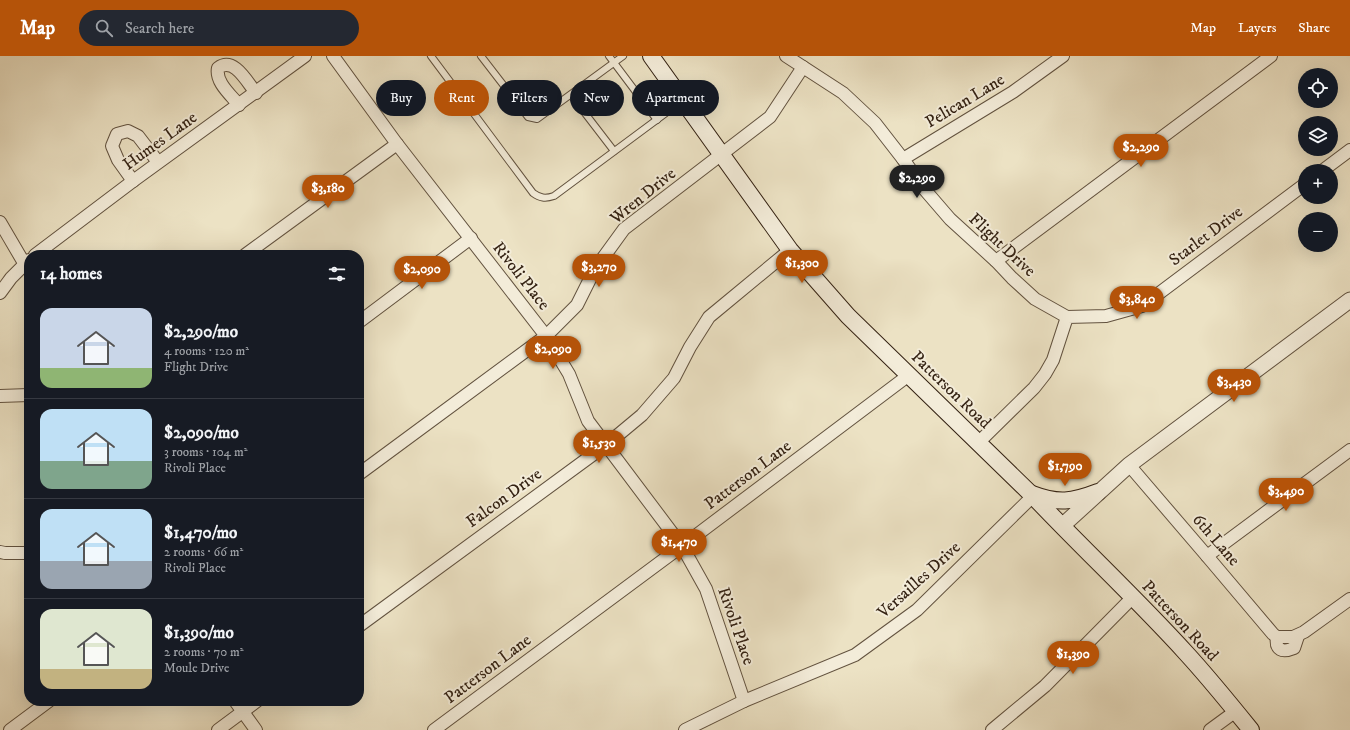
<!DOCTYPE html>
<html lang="en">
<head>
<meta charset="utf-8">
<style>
  body { margin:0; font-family:"IM FELL DW Pica",serif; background:#242831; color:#f1f3f6; height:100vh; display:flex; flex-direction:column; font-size:15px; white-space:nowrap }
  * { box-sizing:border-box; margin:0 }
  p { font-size:13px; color:#9ea1a6 }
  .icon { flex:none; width:22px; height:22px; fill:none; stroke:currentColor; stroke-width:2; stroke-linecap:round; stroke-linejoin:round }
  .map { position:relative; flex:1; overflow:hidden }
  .details { position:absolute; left:24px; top:194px; width:340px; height:456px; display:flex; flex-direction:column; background:#171b24; border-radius:16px; box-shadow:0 4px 16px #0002 }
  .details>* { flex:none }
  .guide { position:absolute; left:376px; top:24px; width:380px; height:36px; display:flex; gap:8px }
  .tools { position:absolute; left:1298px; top:12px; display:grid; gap:8px }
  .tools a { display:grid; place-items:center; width:40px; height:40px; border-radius:50%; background:#171b24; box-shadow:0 4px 16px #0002; font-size:20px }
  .price { position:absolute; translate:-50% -34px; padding:0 9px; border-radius:14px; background:#b45309; color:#fff; font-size:13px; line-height:26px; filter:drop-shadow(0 1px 2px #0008) }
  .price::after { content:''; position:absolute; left:50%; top:24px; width:12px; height:9px; margin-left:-6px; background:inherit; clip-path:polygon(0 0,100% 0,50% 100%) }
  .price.selected { background:#222; color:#fff }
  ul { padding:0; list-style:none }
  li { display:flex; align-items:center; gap:12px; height:100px; padding:0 16px }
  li+li { border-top:1px solid #363941 }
  li span { display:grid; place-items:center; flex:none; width:112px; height:80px; border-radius:12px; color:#555 }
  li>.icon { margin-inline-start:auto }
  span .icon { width:48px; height:48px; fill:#fffc; stroke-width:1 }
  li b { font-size:17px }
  h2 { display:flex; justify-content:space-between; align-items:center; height:48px; padding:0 16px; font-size:17px }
  .chip { padding:0 14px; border-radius:18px; background:#171b24; box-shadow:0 4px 16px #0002; font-size:14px; line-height:36px }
  .chip.selected { background:#b45309; color:#fff }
  header { display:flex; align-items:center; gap:24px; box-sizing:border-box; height:56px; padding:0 20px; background:#b45309; color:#fff }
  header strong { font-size:19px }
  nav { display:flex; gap:22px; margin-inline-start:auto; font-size:14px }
  .search { width:280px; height:36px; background:#242831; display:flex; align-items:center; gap:10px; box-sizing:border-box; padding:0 14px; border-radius:22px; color:#9ea1a6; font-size:15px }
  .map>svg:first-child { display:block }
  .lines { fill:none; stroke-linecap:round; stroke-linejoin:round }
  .service-casing { stroke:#62523f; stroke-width:8 }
  .minor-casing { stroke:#62523f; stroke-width:14 }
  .tertiary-casing { stroke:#62523f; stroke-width:17 }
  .secondary-casing { stroke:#342213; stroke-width:18 }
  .service { stroke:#f3ecd9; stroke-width:6 }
  .minor { stroke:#f3ecd9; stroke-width:12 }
  .tertiary { stroke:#f3ecd9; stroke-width:15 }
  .secondary { stroke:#f3ecd9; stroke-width:16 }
  .labels { text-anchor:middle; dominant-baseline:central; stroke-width:4; stroke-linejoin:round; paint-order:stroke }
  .street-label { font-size:17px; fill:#342213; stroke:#f3ecd9 }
</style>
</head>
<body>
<header>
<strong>Map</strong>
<div class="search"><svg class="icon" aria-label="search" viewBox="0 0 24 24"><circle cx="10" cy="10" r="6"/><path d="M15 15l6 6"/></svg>Search here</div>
<nav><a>Map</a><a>Layers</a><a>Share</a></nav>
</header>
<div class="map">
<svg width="1350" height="674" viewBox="0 0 1350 674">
  <rect width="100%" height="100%" fill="#ece2c4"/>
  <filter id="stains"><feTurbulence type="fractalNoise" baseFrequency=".005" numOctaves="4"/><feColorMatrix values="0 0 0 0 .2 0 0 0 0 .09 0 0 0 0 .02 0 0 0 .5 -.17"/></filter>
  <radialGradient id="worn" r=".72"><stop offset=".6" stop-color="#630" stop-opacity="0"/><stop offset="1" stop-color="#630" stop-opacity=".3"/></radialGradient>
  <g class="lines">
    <defs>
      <g id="service">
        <path d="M431,0l102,137c7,5 12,6 21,3l128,-95"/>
        <polyline points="481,0 528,61 537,63 623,0"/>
        <polyline points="609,0 657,64"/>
        <polyline points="571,39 614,95"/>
      </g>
      <g id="minor">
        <polyline points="333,0 397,88 546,280 569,318 588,365 682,490 706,533 744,645"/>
        <polyline points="786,0 843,37 875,67 903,103 925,134 950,163 996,205 1012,222 1035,243 1067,261"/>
        <path d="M239,49c-8,-10 -24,-23 -21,-37 16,-12 29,14 38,25"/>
        <polyline points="903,103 1013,36 1063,0"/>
        <polyline points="1322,115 1350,94"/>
        <polyline points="133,125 118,104 112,90 117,78 128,75 138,80 158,106"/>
        <polyline points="0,166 24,207"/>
        <polyline points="35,199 133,125 305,0"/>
        <polyline points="245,199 397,88"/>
        <polyline points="996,205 1271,0"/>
        <polyline points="0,237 11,222 29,204"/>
        <polyline points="359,266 471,182"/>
        <polyline points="0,340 29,339"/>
        <polyline points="978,387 1034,332 1045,318 1053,304 1067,261 1106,260 1142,250 1305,128"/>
        <polyline points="1129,409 1207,500 1273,578 1277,581"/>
        <polyline points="359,418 546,280 577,249 595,213 624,173 770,61 803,11"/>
        <polyline points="0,496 5,497 29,497"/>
        <polyline points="1207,500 1350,394"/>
        <polyline points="359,570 606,389 642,359 674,322 690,291 709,261 790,194"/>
        <polyline points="1277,581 1293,581 1304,576 1350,543"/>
        <path d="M1277,581c-2,13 5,16 17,11l4,-12"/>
        <polyline points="235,645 256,674"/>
        <polyline points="10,674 49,645"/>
        <polyline points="218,674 257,645"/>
        <polyline points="434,674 682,490 909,319"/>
        <polyline points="685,674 744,645 855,599 917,554 1033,440"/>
        <polyline points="992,674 1045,630 1133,541"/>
        <polyline points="1210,674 1236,655"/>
      </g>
      <polyline id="tertiary" points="1062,470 1129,409 1350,244"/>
      <g id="secondary">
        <path d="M651,0l139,194 58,66 185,180c50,53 104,103 153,157 23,25 44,51 65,77"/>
        <path d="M1032,438c26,10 40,8 66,-2"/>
      </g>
    </defs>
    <use href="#service" class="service-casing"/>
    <use href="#minor" class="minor-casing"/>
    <use href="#tertiary" class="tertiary-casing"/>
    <use href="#secondary" class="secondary-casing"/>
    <use href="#service" class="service"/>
    <use href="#minor" class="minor"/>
    <use href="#tertiary" class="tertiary"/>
    <use href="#secondary" class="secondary"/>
  </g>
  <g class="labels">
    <g class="street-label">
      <text transform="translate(965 45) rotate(-31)">Pelican Lane</text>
      <text transform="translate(160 85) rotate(-36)">Humes Lane</text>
      <text transform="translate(643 140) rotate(-39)">Wren Drive</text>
      <text transform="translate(1206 180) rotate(-37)">Starlet Drive</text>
      <text transform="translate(1002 189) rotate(43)">Flight Drive</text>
      <text transform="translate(521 220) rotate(52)">Rivoli Place</text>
      <text transform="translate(951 334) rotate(44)">Patterson Road</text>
      <text transform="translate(748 419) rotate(-37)">Patterson Lane</text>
      <text transform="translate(504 442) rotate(-36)">Falcon Drive</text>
      <text transform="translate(1216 484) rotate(49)">6th Lane</text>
      <text transform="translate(919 524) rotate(-42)">Versailles Drive</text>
      <text transform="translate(1180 565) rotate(47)">Patterson Road</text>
      <text transform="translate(736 570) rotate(71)">Rivoli Place</text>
      <text transform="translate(488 613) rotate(-37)">Patterson Lane</text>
    </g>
  </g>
  <rect width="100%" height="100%" filter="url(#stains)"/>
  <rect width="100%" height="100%" fill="url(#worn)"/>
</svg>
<div class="tools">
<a><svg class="icon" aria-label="locate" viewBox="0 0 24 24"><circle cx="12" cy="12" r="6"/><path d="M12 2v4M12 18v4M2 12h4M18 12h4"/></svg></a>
<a><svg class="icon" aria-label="layers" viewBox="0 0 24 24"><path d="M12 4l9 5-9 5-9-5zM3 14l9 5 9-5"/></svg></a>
<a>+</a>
<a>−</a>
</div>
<b class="price" style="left:1141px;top:112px">$2,290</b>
<b class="price selected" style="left:917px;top:143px">$2,290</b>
<b class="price" style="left:328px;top:153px">$3,180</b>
<b class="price" style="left:802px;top:228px">$1,300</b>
<b class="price" style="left:599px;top:232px">$3,270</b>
<b class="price" style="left:422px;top:234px">$2,090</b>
<b class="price" style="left:1137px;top:264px">$3,840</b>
<b class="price" style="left:553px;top:314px">$2,090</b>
<b class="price" style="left:1234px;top:347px">$3,430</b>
<b class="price" style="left:599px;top:408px">$1,530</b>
<b class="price" style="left:1065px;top:431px">$1,790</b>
<b class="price" style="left:1286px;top:456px">$3,490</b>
<b class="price" style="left:679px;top:507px">$1,470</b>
<b class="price" style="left:1073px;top:619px">$1,390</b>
<div class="guide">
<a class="chip">Buy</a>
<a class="chip selected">Rent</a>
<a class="chip">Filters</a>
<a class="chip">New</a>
<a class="chip">Apartment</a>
</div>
<section class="details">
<h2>14 homes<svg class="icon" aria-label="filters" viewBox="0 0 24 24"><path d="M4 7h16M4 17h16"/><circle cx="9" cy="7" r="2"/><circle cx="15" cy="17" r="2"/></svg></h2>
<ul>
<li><span style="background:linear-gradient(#c9d6e8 75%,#8fb573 0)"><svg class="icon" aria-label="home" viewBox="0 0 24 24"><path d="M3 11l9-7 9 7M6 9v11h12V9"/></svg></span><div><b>$2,290/mo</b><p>4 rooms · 120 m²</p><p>Flight Drive</p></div></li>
<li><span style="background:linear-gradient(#bfe0f5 65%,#7fa58c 0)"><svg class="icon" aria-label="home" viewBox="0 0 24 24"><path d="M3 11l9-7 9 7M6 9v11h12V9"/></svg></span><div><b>$2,090/mo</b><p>3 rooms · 104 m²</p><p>Rivoli Place</p></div></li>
<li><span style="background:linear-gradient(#bfe0f5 65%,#9aa5b1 0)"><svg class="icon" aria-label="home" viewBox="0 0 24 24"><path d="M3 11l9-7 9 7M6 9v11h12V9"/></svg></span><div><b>$1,470/mo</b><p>2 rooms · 66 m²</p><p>Rivoli Place</p></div></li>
<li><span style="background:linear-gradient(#dfe7d0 75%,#c2b280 0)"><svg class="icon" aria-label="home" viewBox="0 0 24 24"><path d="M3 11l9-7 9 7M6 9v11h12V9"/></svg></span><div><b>$1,390/mo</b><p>2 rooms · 70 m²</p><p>Moule Drive</p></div></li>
</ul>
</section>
</div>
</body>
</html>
